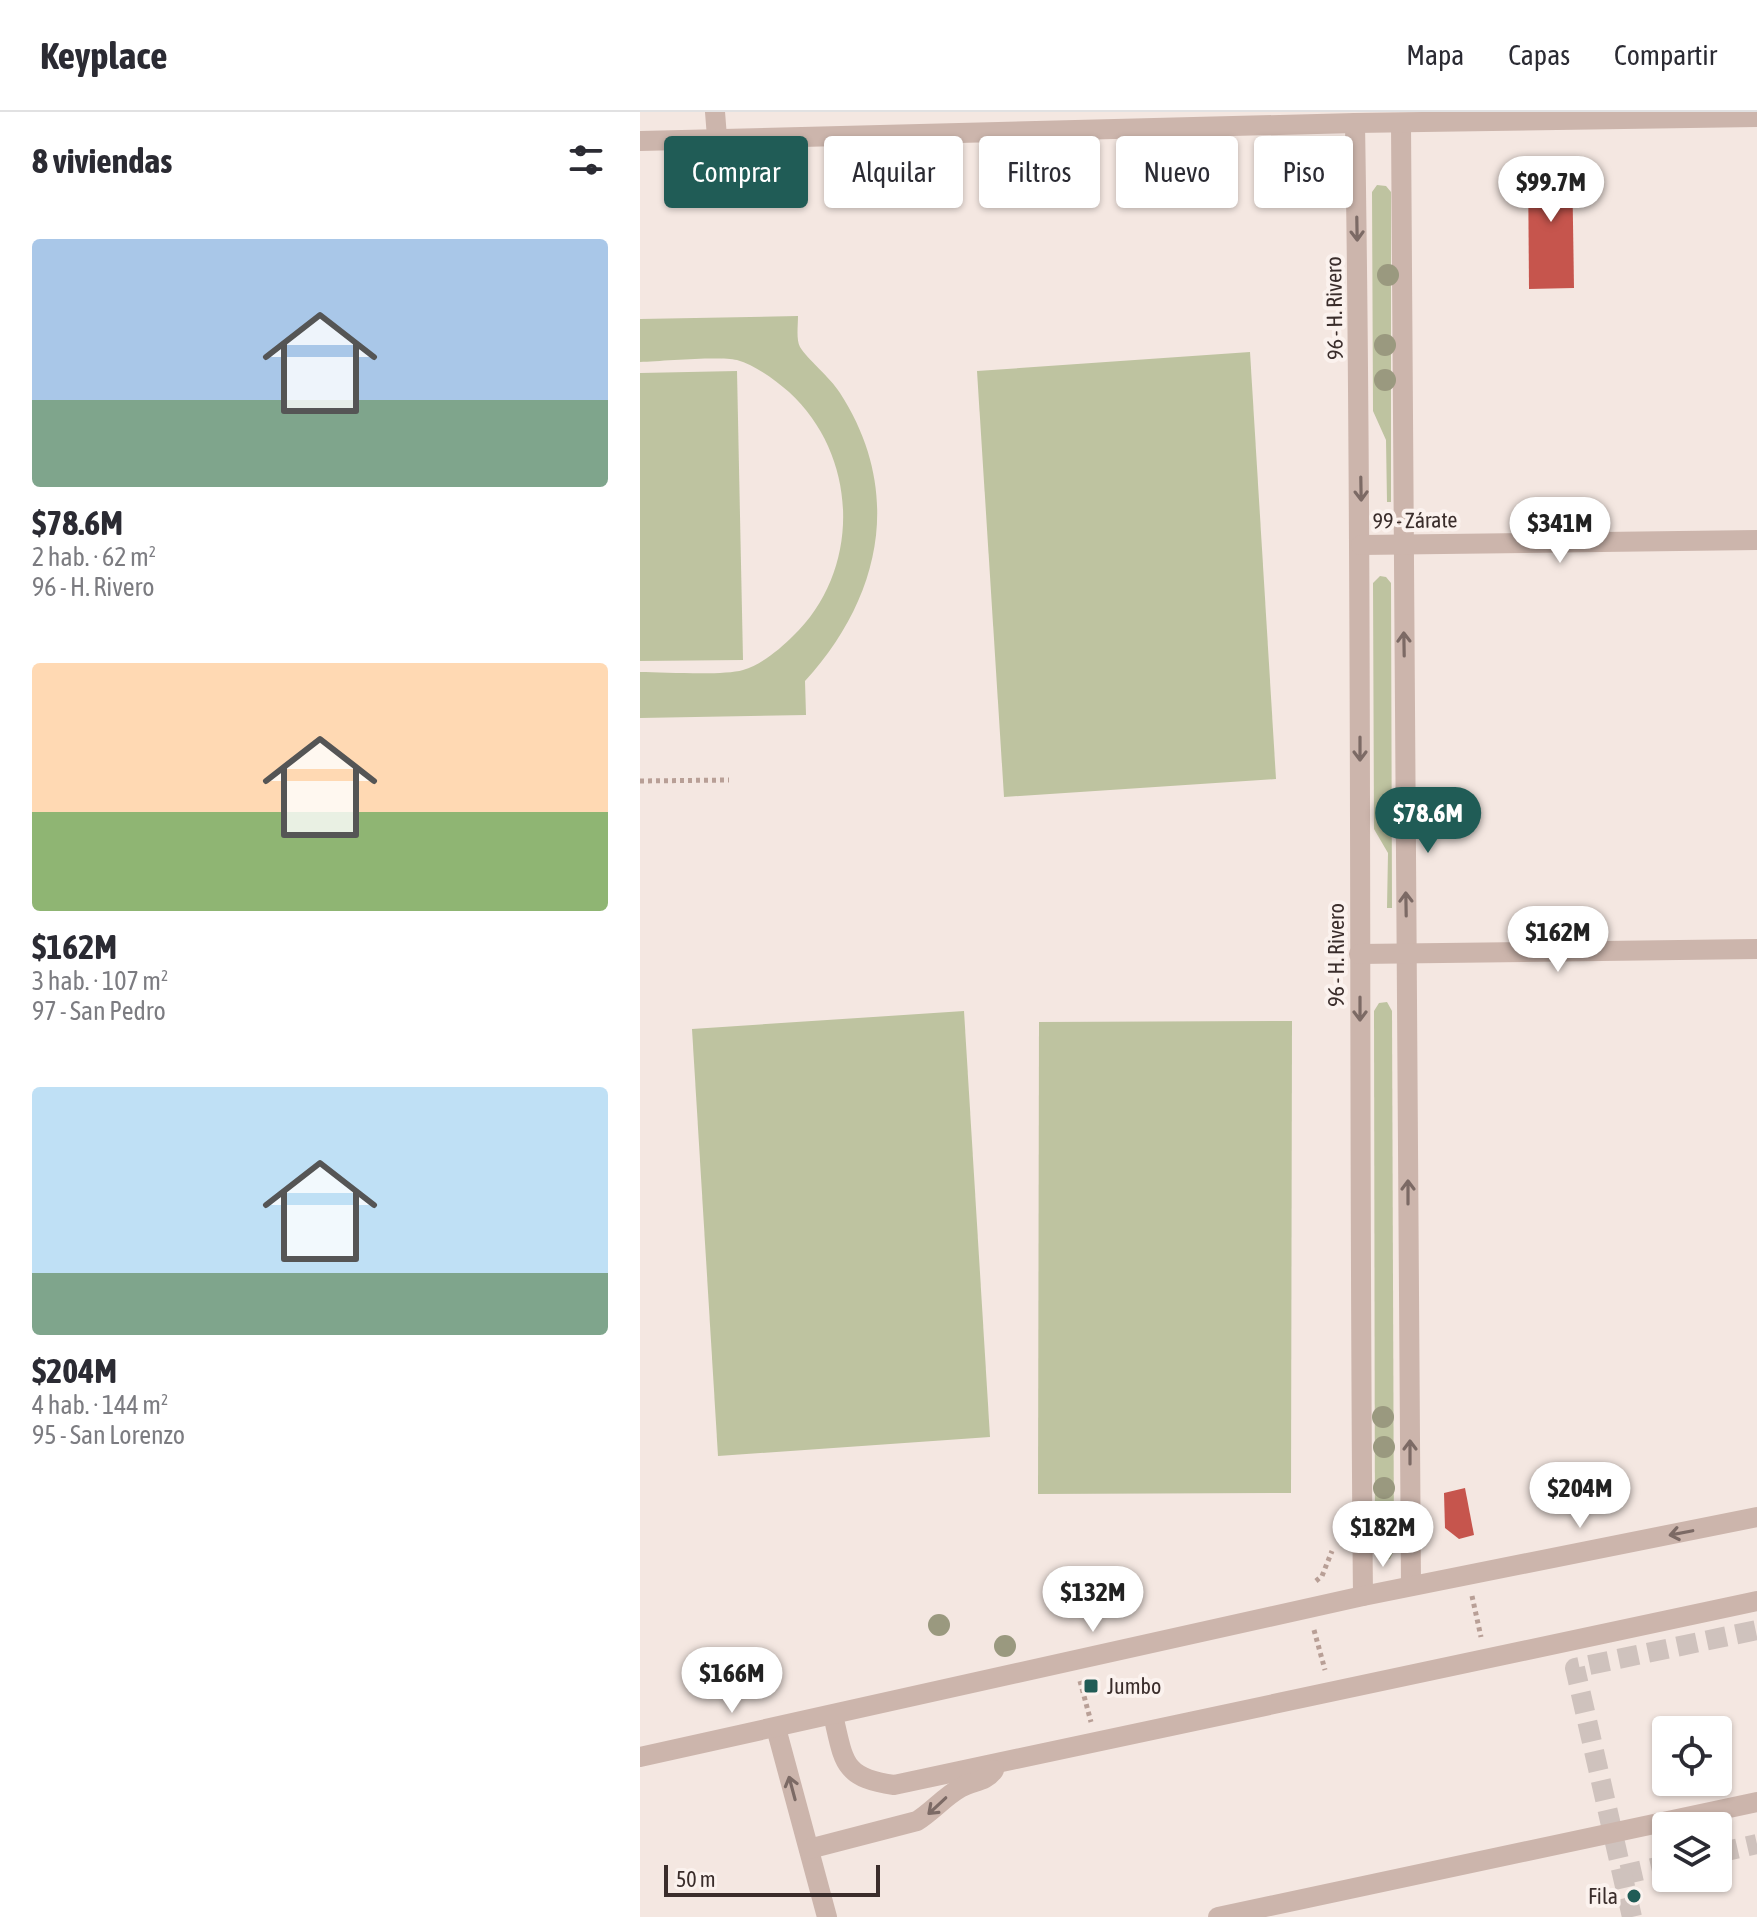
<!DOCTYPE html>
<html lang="es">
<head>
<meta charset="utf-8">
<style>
  body { margin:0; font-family:"Asap Condensed",sans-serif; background:#f2f2f3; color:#2b2b33; height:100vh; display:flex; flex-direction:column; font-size:30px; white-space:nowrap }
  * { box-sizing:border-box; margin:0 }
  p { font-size:26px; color:#7c7c81 }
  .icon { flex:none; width:44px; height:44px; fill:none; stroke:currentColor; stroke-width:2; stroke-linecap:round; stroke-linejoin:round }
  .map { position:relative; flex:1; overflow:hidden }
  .drawer { display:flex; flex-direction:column; background:#fff; width:640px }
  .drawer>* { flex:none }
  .hud { position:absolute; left:24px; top:24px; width:760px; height:72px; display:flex; gap:16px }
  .buttons { position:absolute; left:1012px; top:1604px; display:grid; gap:16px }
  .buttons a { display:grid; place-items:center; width:80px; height:80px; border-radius:8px; background:#fff; box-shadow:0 2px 6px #0004; font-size:40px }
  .scale { position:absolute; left:24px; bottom:20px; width:216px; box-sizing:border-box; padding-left:8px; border:4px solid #3a2d2b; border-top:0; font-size:22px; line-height:28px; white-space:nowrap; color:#3a2d2b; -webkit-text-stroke:6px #fbf2ee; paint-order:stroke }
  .price { position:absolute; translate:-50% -68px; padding:0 18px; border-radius:28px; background:#fff; color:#222; font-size:26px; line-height:52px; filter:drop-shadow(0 2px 4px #0008) }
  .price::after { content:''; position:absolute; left:50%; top:48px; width:24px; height:18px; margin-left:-12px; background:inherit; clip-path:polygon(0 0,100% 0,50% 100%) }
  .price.current { background:#205c56; color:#fff }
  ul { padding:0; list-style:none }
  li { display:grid; align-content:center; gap:16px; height:424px; padding:0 32px }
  li span { display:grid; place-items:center; height:248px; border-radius:8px; color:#555 }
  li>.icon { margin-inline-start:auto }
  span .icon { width:144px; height:144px; fill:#fffc; stroke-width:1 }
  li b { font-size:34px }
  h2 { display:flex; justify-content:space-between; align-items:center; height:96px; padding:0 32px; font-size:34px }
  .chip { padding:0 28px; border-radius:8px; background:#fff; box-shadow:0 2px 6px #0004; font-size:28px; line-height:72px }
  .chip.current { background:#205c56; color:#fff }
  header { display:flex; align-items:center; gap:48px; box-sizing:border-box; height:112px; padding:0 40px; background:#fff; border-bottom:2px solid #e1e1e2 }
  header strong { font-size:38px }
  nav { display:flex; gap:44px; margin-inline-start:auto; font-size:28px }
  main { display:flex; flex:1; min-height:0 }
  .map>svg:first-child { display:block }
  .green { fill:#bec3a0 }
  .building { fill:#c6554d }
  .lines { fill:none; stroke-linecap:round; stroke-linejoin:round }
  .minor-tunnel { stroke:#cfc2bd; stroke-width:20; stroke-dasharray:20 10; stroke-linecap:butt }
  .path { stroke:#b89f96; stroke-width:5; stroke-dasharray:4 4; stroke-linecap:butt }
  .minor { stroke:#ccb5ac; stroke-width:20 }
  .tree { fill:#9a997f }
  .oneway { stroke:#7c6a65 }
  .poi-dot { fill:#205c56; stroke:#fbf2ee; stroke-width:3 }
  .labels { text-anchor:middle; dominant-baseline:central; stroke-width:8; stroke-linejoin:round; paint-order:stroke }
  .street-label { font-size:22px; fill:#3a2d2b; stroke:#fbf2ee }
  .poi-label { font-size:22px; fill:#3a2d2b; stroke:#fbf2ee; text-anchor:start }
</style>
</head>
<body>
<header>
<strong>Keyplace</strong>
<nav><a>Mapa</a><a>Capas</a><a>Compartir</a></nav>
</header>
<main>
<section class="drawer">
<h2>8 viviendas<svg class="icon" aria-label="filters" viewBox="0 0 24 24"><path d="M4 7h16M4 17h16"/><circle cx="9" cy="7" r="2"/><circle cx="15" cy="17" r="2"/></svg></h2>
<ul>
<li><span style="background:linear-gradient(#a9c7e8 65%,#7fa58c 0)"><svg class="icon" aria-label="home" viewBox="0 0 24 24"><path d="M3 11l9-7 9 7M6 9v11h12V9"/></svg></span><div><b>$78.6M</b><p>2 hab. · 62 m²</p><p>96 - H. Rivero</p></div></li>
<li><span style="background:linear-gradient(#ffd9b3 60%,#8fb573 0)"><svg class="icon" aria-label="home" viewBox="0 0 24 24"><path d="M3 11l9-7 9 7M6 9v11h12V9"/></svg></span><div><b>$162M</b><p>3 hab. · 107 m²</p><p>97 - San Pedro</p></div></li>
<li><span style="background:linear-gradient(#bfe0f5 75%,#7fa58c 0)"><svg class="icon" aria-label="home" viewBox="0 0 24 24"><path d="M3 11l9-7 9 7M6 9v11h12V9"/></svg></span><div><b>$204M</b><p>4 hab. · 144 m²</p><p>95 - San Lorenzo</p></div></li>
</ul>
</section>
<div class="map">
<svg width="1117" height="1805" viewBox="0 0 1117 1805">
  <rect width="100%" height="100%" fill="#f4e7e1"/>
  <g class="green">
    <polygon points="737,73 746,74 751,80 751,390 747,390 746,328 733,299 732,80"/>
    <path d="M158,204c0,9 -2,24 2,31 7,12 30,30 40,46 64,99 41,205 -35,288l1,34 -166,3v-46c24,0 83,4 103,-2 18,-5 37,-21 50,-34 69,-66 66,-180 -4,-244 -14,-12 -34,-27 -52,-32 -19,-4 -74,1 -97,2v-43z"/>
    <polygon points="610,240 636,667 364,685 337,259"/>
    <polygon points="97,259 103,548 0,549 0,261"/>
    <polygon points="740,464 746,465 751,471 752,796 747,796 748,741 734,717 733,471"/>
    <polygon points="747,890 752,899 754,1439 750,1447 741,1448 735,1443 734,899 739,891"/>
    <polygon points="324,899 350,1325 78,1344 52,917"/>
    <polygon points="652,909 651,1381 398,1382 399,910"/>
  </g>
  <g class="building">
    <polygon points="932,46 934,176 889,177 888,47"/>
    <polygon points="825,1376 834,1423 819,1427 805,1416 804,1381"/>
  </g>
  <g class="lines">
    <g class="minor-tunnel">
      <polyline points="1078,1741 1117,1732"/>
      <polyline points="982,1763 1026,1753"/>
      <polyline points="992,1805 935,1556 1117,1518"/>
    </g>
    <g class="path">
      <polyline points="0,669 89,668"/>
      <polyline points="676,1469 682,1464 692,1439"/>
      <polyline points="832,1484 841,1525"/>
      <polyline points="674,1518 685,1558"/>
      <polyline points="440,1569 451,1610"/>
    </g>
    <g class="minor">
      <polyline points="75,0 77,25"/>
      <path d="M715,11c8,491 3,982 8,1473"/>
      <polyline points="761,12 771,1474"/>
      <polyline points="0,29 715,11 1117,5"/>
      <polyline points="721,433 1117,428"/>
      <polyline points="719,842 1117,837"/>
      <path d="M193,1603c11,46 9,63 61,70l863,-184"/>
      <polyline points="136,1616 187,1805"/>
      <polyline points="0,1645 723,1484 1117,1405"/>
      <path d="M169,1737l108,-28c16,-10 27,-24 43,-33 13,-8 25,-5 34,-18"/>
      <polyline points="578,1805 1117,1690"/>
    </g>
  </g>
  <g class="tree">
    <circle cx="748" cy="163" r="11"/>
    <circle cx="745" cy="233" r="11"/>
    <circle cx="745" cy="268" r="11"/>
    <circle cx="743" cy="1305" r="11"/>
    <circle cx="744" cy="1335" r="11"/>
    <circle cx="744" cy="1376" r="11"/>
    <circle cx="743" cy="1407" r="11"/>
    <circle cx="299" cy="1513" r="11"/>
    <circle cx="365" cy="1534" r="11"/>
  </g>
  <defs><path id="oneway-shaft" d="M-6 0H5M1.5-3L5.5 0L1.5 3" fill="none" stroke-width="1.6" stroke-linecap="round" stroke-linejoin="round" transform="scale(2)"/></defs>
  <g class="oneway">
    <use href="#oneway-shaft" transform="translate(717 117) rotate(89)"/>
    <use href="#oneway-shaft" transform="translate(721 377) rotate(89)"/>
    <use href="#oneway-shaft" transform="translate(764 532) rotate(-91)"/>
    <use href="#oneway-shaft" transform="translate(720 637) rotate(90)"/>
    <use href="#oneway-shaft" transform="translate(766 792) rotate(-91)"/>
    <use href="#oneway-shaft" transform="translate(720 897) rotate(90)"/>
    <use href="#oneway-shaft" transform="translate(768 1080) rotate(-90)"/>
    <use href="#oneway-shaft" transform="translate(770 1340) rotate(-90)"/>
    <use href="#oneway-shaft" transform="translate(1041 1421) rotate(169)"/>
    <use href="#oneway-shaft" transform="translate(152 1676) rotate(-105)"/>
    <use href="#oneway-shaft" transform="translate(297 1694) rotate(137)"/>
  </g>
  <g class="poi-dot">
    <rect x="443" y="1566" width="16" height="16" rx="4"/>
    <circle cx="994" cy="1784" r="8"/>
  </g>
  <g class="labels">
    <g class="street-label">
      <text transform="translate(694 196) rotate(-91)">96 - H. Rivero</text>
      <text transform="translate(775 408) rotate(-1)">99 - Zárate</text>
      <text transform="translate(696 843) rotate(-90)">96 - H. Rivero</text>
    </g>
    <g class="poi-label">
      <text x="467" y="1574">Jumbo</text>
      <text x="978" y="1784" text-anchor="end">Fila</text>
    </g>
  </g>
</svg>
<div class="buttons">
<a><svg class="icon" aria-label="locate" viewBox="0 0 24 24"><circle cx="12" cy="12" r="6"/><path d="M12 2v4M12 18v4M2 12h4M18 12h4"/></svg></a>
<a><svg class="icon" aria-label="layers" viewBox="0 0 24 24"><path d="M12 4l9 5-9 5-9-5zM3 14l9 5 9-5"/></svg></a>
</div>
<div class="scale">50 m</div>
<b class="price" style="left:911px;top:112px">$99.7M</b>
<b class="price" style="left:920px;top:453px">$341M</b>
<b class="price current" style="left:788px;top:743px">$78.6M</b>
<b class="price" style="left:918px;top:862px">$162M</b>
<b class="price" style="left:940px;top:1418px">$204M</b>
<b class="price" style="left:743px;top:1457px">$182M</b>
<b class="price" style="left:453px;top:1522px">$132M</b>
<b class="price" style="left:92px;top:1603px">$166M</b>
<div class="hud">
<a class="chip current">Comprar</a>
<a class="chip">Alquilar</a>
<a class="chip">Filtros</a>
<a class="chip">Nuevo</a>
<a class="chip">Piso</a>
</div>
</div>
</main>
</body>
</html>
